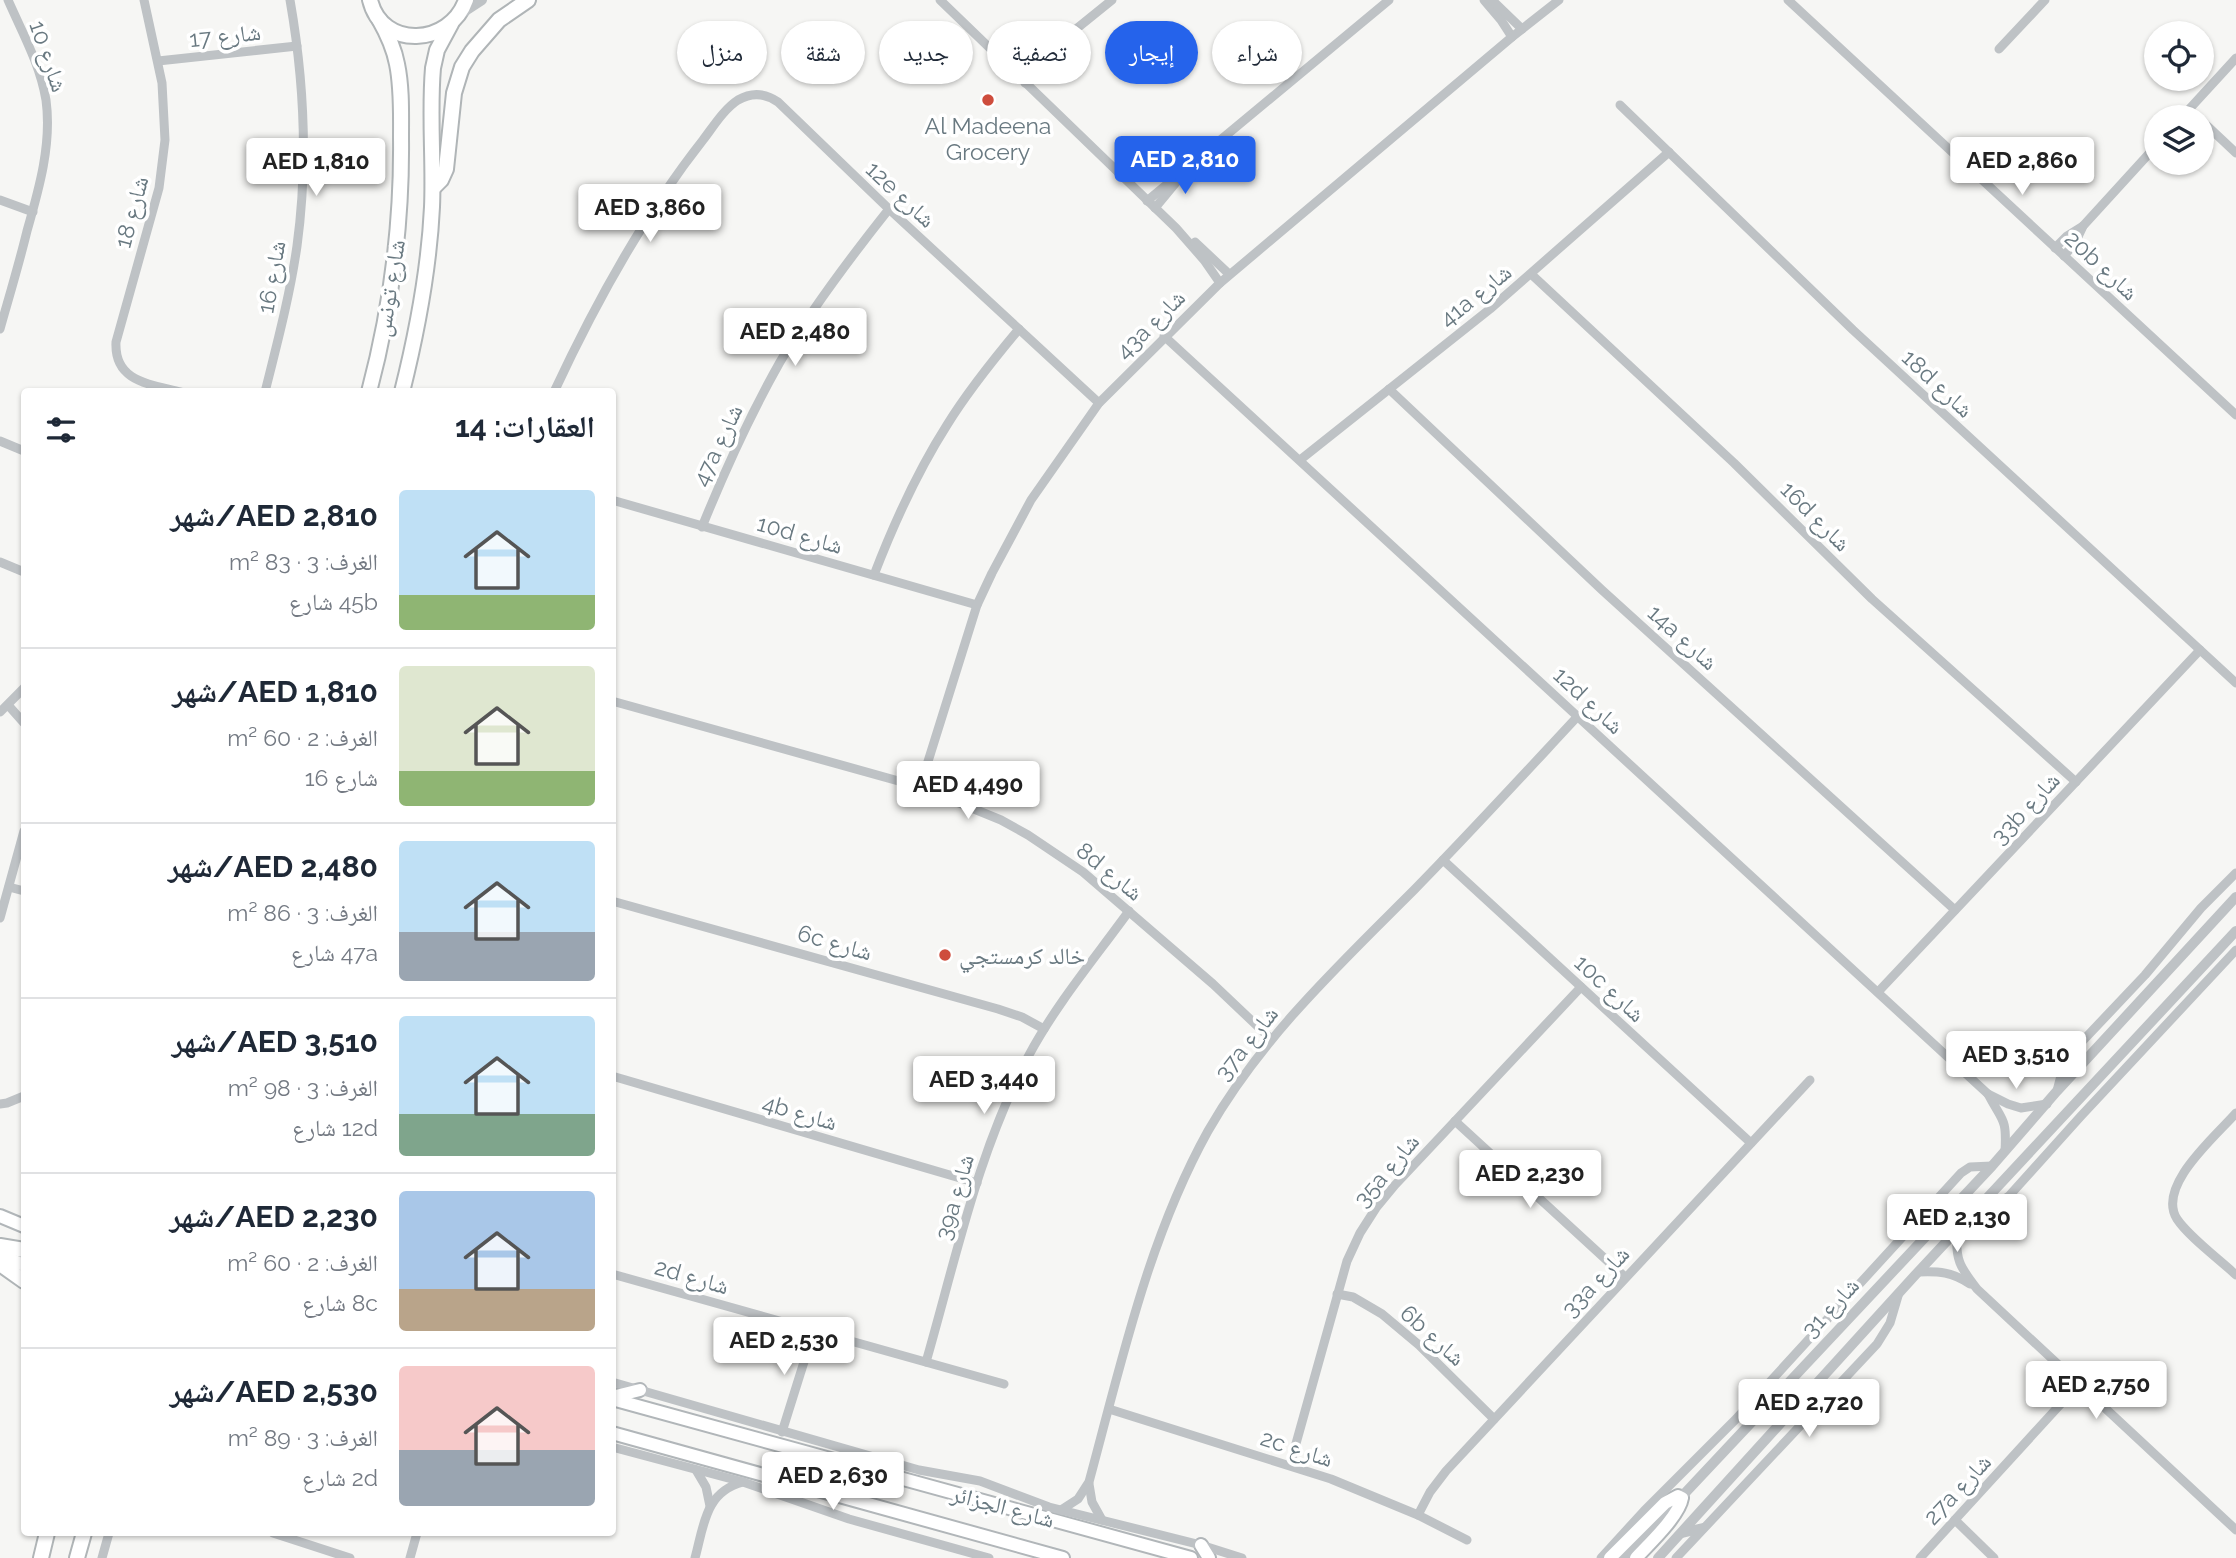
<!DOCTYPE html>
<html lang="ar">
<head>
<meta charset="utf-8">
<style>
  body { margin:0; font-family:Raleway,"Noto Naskh Arabic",sans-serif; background:#f2f2f3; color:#1f2937; direction:rtl; height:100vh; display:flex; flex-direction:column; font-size:26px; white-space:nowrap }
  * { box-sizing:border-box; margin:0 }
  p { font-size:23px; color:#747a83 }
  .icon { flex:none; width:38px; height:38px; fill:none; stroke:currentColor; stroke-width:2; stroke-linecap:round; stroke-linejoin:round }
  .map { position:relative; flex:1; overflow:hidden; direction:ltr }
  .side { position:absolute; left:21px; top:388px; width:595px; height:1148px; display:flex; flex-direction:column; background:#fff; border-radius:7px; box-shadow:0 2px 5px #0004; direction:rtl }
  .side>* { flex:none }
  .banner { position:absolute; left:637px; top:21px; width:665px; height:63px; direction:rtl; display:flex; gap:14px }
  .controls { position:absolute; left:2144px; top:21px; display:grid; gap:14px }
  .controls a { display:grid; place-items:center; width:70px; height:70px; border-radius:50%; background:#fff; box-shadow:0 2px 5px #0004; font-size:35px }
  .price { position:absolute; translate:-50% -60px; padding:0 16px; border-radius:7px; background:#fff; color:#222; font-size:23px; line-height:46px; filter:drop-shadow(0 2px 4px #0008) }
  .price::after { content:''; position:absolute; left:50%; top:42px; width:21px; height:16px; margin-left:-10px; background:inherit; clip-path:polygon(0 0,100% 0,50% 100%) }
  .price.current { background:#2563eb; color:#fff }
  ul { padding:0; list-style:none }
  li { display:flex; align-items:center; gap:21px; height:175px; padding:0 21px }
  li+li { border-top:2px solid #e0e1e3 }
  li span { display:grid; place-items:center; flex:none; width:196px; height:140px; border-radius:7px; color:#555 }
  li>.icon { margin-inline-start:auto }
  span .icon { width:84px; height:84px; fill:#fffc; stroke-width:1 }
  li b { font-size:30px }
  h2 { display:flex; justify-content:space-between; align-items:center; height:84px; padding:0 21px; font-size:30px }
  .tag { padding:0 24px; border-radius:32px; background:#fff; box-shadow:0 2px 5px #0004; font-size:24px; line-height:63px }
  .tag.current { background:#2563eb; color:#fff }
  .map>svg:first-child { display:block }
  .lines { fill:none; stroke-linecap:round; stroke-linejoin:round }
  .secondary-casing { stroke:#b1b6b9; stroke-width:16 }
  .primary-casing { stroke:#b0b5b7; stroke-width:18 }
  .minor { stroke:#bec2c5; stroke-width:9 }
  .tertiary { stroke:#bec2c5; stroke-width:10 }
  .secondary { stroke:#fff; stroke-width:12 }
  .primary { stroke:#fff; stroke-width:14 }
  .poi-dot { fill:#ce4d3d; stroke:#fff; stroke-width:2.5 }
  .labels { text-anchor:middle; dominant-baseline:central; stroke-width:7; stroke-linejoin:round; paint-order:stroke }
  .street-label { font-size:23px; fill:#697981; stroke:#fff }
  .poi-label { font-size:23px; fill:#697981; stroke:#fff }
</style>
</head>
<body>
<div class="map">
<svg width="2236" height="1558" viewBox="0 0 2236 1558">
  <rect width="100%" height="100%" fill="#f6f6f4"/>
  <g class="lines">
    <defs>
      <g id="secondary">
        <polyline points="0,1216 24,1226"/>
        <polyline points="0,1255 24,1265"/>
        <polyline points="612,1397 640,1390"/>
        <polyline points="612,1399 1191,1558"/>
        <polyline points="612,1433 1063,1558"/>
        <polyline points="1201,1545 1209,1558"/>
        <path d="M1610,1558l55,-55 13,-7 4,2c-3,18 -33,46 -46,60"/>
      </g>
      <g id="primary">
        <path d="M370,0c12,50 80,46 96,0"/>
        <polyline points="433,188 441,180 446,169 454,93 462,67 472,51 499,20 528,0"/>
        <path d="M369,392c22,-83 33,-168 32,-254 0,-24 1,-50 -4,-74 -3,-16 -10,-31 -18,-45"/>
        <path d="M402,392c15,-60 27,-122 30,-185 2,-46 -3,-93 1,-139l4,-18 14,-26"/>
        <polyline points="0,1246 24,1250"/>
        <polyline points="0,1264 24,1281"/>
        <polyline points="41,1558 47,1533"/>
        <polyline points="77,1558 84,1533"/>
      </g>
    </defs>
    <use href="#secondary" class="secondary-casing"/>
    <use href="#primary" class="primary-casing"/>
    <g class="minor">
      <path d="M144,0l18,83 3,57 -6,48 -43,154c-2,40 34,42 65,50"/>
      <polyline points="940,0 1176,228 1204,260 1220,283"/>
      <polyline points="1484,0 1501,20 1512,37"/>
      <polyline points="1492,0 1522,29"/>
      <polyline points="1788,0 2236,415"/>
      <polyline points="1999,49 2045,0"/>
      <polyline points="158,61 297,46"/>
      <polyline points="1018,76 1112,0"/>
      <polyline points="1025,83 1048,59"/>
      <polyline points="1620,105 1853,330 2236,683"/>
      <polyline points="2182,117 2236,58"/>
      <polyline points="2202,121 2236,153"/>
      <polyline points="0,200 33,212"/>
      <polyline points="1147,201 1389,0"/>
      <polyline points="1155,208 1179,179"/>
      <polyline points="1195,242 1229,274"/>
      <polyline points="2055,248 2067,236 2083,226"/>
      <polyline points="2064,256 2075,243 2083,226 2156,146"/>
      <polyline points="1531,274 1734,463 1872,599 2076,782"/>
      <path d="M0,329c9,-32 19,-65 27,-98 12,-42 25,-87 19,-131 -6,-36 -24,-68 -38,-100"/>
      <path d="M1164,336l824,758c14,27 19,23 17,57"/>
      <polyline points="1389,389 1602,590 1955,910"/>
      <path d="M265,392c12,-48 25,-97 32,-146 11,-81 7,-166 -7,-246"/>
      <path d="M554,392c41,-88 89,-176 149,-252 10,-13 21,-31 35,-40 14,-8 27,-7 40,2l111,107 210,194"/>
      <polyline points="0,441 24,451"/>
      <polyline points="1300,460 1490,309 1669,152"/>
      <polyline points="612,500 977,605"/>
      <path d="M702,527c23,-57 48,-112 78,-165 32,-54 70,-104 109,-153"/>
      <polyline points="0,562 24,572"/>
      <path d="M874,575c20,-52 43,-103 73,-150 21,-34 46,-65 72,-96"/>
      <polyline points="612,701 920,787 1001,820 1028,835 1083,872 1213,984 1271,1039"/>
      <polyline points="8,705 24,723"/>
      <polyline points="0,712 24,688"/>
      <polyline points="920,787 977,605 992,573 1031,500 1099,403 1220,283 1512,37 1559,0"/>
      <polyline points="1443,860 1751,1143"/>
      <polyline points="9,887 24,891"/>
      <polyline points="612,901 998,1009 1022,1017 1044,1029"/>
      <polyline points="0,918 24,831"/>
      <polyline points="1878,992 2200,650"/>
      <polyline points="612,1076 977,1183"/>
      <polyline points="2057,1091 2063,1068 2075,1049 2145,975 2201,908 2236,873"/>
      <polyline points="1988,1094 2008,1104 2021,1108 2047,1104"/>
      <polyline points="0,1104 7,1103 24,1096"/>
      <path d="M2236,1113c-20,23 -80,73 -59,106 12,18 42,40 59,56"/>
      <polyline points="1455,1121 1625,1277"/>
      <polyline points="1977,1209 1990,1209 2009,1196 2081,1116 2236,950"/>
      <path d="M1957,1231c-2,29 3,36 20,58l259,241"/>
      <path d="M1918,1272c21,-1 34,0 52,12"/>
      <polyline points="612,1274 1004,1384"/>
      <polyline points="1337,1294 1353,1297 1382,1314 1419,1345 1494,1419"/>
      <path d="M926,1362c30,-104 52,-211 103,-307 28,-52 66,-97 100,-144"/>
      <polyline points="612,1382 919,1470 980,1481 1049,1507 1201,1545 1242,1558"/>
      <polyline points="1109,1409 1331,1479 1418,1515 1467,1540"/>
      <polyline points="782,1432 814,1330"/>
      <polyline points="612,1447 743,1482 849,1519 989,1558"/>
      <polyline points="1290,1465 1347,1261 1360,1233 1376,1208 1395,1185 1581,987"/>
      <polyline points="696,1470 706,1487 710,1506"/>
      <polyline points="1089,1484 1092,1502 1102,1520"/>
      <path d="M1061,1510l17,-11 11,-17c32,-118 59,-243 119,-351 53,-93 131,-166 206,-241 56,-57 110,-116 164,-174"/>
      <polyline points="1418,1515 1430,1492 1446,1471 1810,1080"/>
      <polyline points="1955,1520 1994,1558"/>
      <polyline points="273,1533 350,1558"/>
      <polyline points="102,1558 109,1533"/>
      <polyline points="410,1558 417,1533"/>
      <path d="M695,1558c9,-33 10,-66 48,-76"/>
      <polyline points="1601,1558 1644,1511 1735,1420 1961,1173 1970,1167 1992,1166"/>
      <polyline points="1676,1558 1877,1344 1890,1323 1898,1296"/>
      <polyline points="1920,1558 2079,1384"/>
    </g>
    <g class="tertiary">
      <polyline points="459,15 482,0"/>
      <polyline points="1682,1533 1703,1528"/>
      <polyline points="1624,1558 1992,1166 2057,1091 2236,897"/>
      <polyline points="1658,1558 1918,1272 2236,931"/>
    </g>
    <use href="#secondary" class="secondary"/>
    <use href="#primary" class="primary"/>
  </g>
  <g class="poi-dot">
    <circle cx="988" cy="100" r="7"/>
    <circle cx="945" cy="955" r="7"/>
  </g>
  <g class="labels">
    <g class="street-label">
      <text transform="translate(225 35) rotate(-6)">شارع 17</text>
      <text transform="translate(49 56) rotate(71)">شارع 10</text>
      <text transform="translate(901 194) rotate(43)">12e شارع</text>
      <text transform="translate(131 212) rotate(-75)">شارع 18</text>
      <text transform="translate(2102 265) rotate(43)">20b شارع</text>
      <text transform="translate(271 277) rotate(-80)">شارع 16</text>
      <text transform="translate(389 288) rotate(-81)">شارع تونس</text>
      <text transform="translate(1475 295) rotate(-39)">41a شارع</text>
      <text transform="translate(1150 324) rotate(-45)">43a شارع</text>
      <text transform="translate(1938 383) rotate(43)">18d شارع</text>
      <text transform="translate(717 445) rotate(-65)">47a شارع</text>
      <text transform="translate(1816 516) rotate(45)">16d شارع</text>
      <text transform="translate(800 534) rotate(16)">10d شارع</text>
      <text transform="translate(1683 637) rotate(42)">14a شارع</text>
      <text transform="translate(1589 700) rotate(43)">12d شارع</text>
      <text transform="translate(2025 808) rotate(-47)">33b شارع</text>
      <text transform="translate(1110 871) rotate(39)">8d شارع</text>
      <text transform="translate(835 942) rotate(16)">6c شارع</text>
      <text transform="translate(1610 988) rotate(43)">10c شارع</text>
      <text transform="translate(1246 1043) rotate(-52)">37a شارع</text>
      <text transform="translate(800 1112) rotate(16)">4b شارع</text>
      <text transform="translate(1386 1170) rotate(-50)">35a شارع</text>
      <text transform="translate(954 1197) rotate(-74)">39a شارع</text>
      <text transform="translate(692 1276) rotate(16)">2d شارع</text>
      <text transform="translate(1595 1281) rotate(-47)">33a شارع</text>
      <text transform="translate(1830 1307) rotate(-47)">شارع 31</text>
      <text transform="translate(1433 1335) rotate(42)">6b شارع</text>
      <text transform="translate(1297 1448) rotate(18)">2c شارع</text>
      <text transform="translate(1957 1489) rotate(-47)">27a شارع</text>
      <text transform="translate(1003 1506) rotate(15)">شارع الجزائر</text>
    </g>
    <g class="poi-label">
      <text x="988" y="125">Al Madeena<tspan x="988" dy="26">Grocery</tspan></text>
      <text x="959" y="955" text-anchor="start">خالد كرمستجي</text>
    </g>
  </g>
</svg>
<div class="controls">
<a><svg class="icon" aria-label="locate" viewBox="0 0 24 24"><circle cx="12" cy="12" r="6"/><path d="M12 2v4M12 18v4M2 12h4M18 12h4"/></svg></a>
<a><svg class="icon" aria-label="layers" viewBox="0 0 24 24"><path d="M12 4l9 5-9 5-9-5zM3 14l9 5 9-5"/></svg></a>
</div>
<b class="price current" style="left:1185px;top:196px">AED 2,810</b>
<b class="price" style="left:2022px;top:197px">AED 2,860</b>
<b class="price" style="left:316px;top:198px">AED 1,810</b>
<b class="price" style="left:650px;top:244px">AED 3,860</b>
<b class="price" style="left:795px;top:368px">AED 2,480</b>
<b class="price" style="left:968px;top:821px">AED 4,490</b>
<b class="price" style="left:2016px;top:1091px">AED 3,510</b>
<b class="price" style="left:984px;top:1116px">AED 3,440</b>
<b class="price" style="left:1530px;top:1210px">AED 2,230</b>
<b class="price" style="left:1957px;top:1254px">AED 2,130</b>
<b class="price" style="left:784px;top:1377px">AED 2,530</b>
<b class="price" style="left:2096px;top:1421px">AED 2,750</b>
<b class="price" style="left:1809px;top:1439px">AED 2,720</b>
<b class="price" style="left:833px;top:1512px">AED 2,630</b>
<div class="banner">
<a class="tag">شراء</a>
<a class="tag current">إيجار</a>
<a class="tag">تصفية</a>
<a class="tag">جديد</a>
<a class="tag">شقة</a>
<a class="tag">منزل</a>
</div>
<section class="side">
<h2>العقارات: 14<svg class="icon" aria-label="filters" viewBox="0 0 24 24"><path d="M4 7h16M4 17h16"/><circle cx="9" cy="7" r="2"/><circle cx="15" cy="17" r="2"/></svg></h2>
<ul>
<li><span style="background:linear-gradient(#bfe0f5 75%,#8fb573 0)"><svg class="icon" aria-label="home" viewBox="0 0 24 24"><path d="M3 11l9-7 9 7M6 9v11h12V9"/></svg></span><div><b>AED 2,810/شهر</b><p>الغرف: 3 · 83 m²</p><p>45b شارع</p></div></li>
<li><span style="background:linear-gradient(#dfe7d0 75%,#8fb573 0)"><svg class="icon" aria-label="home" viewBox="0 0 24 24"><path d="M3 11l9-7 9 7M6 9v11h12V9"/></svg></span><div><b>AED 1,810/شهر</b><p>الغرف: 2 · 60 m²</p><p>شارع 16</p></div></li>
<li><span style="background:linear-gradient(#bfe0f5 65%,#9aa5b1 0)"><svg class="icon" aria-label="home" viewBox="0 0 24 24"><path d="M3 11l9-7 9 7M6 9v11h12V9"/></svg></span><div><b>AED 2,480/شهر</b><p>الغرف: 3 · 86 m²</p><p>47a شارع</p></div></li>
<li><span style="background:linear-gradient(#bfe0f5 70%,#7fa58c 0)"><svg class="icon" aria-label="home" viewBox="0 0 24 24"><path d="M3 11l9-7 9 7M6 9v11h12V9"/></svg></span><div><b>AED 3,510/شهر</b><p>الغرف: 3 · 98 m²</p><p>12d شارع</p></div></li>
<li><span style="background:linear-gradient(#a9c7e8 70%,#b9a48a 0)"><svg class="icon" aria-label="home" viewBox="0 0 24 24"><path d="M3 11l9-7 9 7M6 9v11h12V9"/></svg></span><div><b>AED 2,230/شهر</b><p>الغرف: 2 · 60 m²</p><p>8c شارع</p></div></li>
<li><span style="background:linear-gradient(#f6c9c9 60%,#9aa5b1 0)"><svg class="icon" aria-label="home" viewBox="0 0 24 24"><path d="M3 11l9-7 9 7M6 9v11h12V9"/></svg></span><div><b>AED 2,530/شهر</b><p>الغرف: 3 · 89 m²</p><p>2d شارع</p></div></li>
</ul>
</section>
</div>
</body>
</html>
